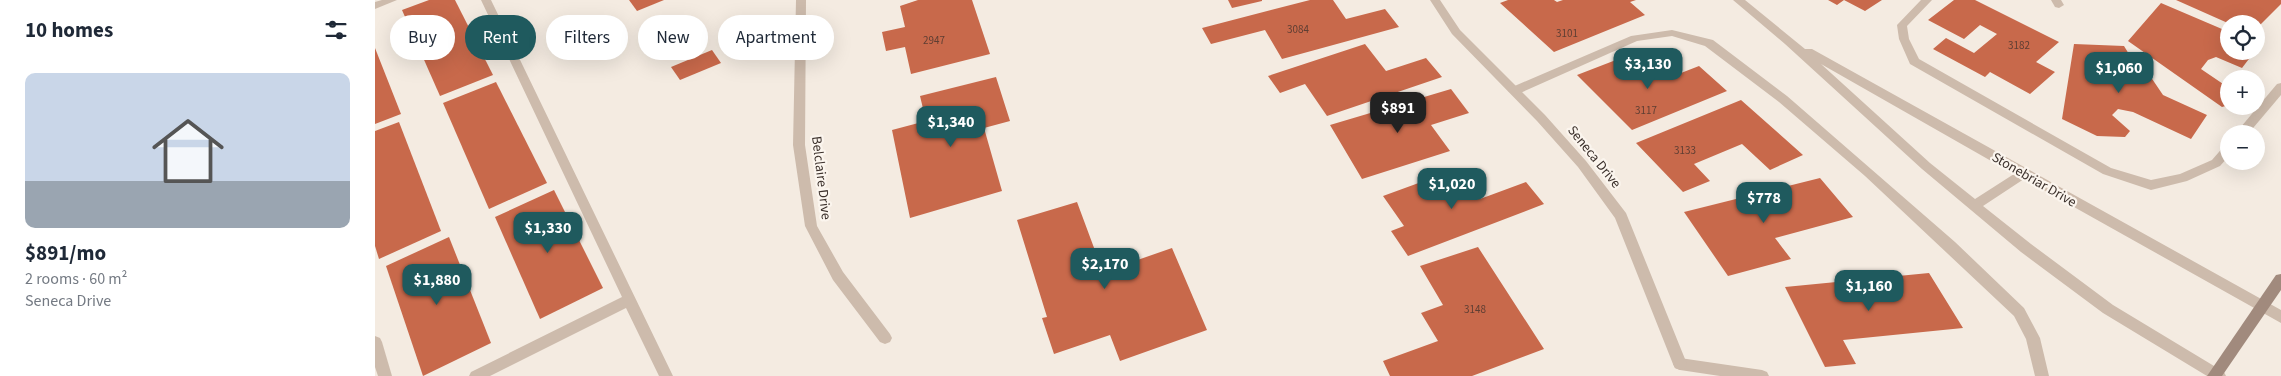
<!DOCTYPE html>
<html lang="en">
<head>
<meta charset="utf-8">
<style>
  body { margin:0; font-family:"Source Sans 3",sans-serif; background:#f2f2f3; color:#1f2937; height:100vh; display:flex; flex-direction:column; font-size:19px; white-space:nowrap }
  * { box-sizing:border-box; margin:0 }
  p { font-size:16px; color:#747a83 }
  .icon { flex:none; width:28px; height:28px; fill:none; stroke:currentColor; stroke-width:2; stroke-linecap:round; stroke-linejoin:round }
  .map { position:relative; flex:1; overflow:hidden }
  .panel { display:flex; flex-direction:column; background:#fff; width:375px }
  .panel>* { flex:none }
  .banner { position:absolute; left:15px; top:15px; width:475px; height:45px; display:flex; gap:10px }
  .tools { position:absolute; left:1845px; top:15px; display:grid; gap:10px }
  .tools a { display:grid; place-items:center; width:45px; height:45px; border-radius:50%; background:#fff; box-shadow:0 5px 20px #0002; font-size:25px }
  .price { position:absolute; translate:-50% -42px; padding:0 11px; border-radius:10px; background:#1f5a5e; color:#fff; font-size:16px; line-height:32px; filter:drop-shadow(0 1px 2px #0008) }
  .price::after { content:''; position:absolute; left:50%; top:30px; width:15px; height:11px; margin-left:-8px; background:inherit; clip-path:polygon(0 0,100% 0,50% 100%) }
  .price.on { background:#222; color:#fff }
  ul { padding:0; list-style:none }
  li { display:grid; align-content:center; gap:10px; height:265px; padding:0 25px }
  li span { display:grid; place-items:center; height:155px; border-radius:10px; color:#555 }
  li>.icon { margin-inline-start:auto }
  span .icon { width:90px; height:90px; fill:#fffc; stroke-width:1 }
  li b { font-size:21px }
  h2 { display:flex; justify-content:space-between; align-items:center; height:60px; padding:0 25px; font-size:21px }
  .pill { padding:0 18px; border-radius:22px; background:#fff; box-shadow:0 5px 20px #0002; font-size:18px; line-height:45px }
  .pill.on { background:#1f5a5e; color:#fff }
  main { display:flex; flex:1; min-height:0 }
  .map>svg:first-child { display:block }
  .building { fill:#c8694b }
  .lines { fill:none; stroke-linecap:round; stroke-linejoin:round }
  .service { fill:#cdbbac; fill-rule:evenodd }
  .minor { fill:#cdbbac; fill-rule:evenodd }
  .secondary { fill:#a18a7d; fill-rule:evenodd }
  .labels { text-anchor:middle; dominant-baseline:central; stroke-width:4.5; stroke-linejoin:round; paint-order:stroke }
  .number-label { font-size:11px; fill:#5e3e33 }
  .street-label { font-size:14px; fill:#3b302b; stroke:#fbf5ee }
</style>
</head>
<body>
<main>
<section class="panel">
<h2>10 homes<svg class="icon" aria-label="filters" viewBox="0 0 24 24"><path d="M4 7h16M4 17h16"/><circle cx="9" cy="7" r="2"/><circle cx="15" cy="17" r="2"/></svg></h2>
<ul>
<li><span style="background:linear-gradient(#c9d6e8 70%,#9aa5b1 0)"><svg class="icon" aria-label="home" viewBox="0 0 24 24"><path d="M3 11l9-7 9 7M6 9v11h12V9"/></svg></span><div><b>$891/mo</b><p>2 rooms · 60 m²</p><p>Seneca Drive</p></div></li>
</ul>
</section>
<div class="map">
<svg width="1906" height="376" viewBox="0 0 1906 376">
  <rect width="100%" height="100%" fill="#f4ebe1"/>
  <g class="building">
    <polygon points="54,0 80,0 118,75 65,96 27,10"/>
    <polygon points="254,0 289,0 262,11"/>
    <polygon points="543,0 597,0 615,54 536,74 530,47 511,51 507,32 530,27 525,6"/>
    <polygon points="853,0 887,0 887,1 857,8"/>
    <polygon points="935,0 958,0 971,19 1010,9 1024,27 907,59 890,30 836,44 827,28"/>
    <polygon points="1133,0 1179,0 1182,2 1188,0 1261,0 1255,2 1270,15 1179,52 1125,3"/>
    <polygon points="1453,0 1507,0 1490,11 1469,0 1462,5"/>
    <polygon points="1579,0 1600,0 1684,42 1661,62 1680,72 1655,94 1615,72 1610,77 1558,49 1571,38 1599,53 1622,34 1605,25 1589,39 1553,20"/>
    <polygon points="1801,0 1906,0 1906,4 1881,29 1881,24 1855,24"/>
    <polygon points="1786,3 1854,32 1854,51 1880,51 1867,68 1841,57 1833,60 1826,69 1854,88 1854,105 1847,107 1753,41"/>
    <polygon points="990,44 1011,71 1051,58 1067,77 952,116 930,84 905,93 893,76"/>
    <polygon points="1699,44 1749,46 1760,64 1767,64 1788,95 1832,115 1816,139 1758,112 1743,109 1737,115 1755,131 1750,137 1722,136 1687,119"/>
    <polygon points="0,48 26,114 0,124"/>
    <polygon points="337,50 346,63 305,80 296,67"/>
    <polygon points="1259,53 1288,80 1324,66 1352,91 1257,130 1202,75"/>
    <polygon points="621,77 635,121 609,128 627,191 535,218 517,130 551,121 545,96"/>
    <polygon points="121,82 172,183 114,209 68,103"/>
    <polygon points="1076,89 1094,113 1056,125 1075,151 987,179 955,125"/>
    <polygon points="1366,100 1428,155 1395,170 1367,144 1319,164 1335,181 1308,192 1261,143"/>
    <polygon points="24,122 66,231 4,259 0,246 0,131"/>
    <polygon points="1082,169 1105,199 1151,182 1169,204 1033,256 1016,231 1029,226 1008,196"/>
    <polygon points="1445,178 1478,217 1400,238 1416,259 1353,276 1309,212"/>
    <polygon points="179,190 228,288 165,319 120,217"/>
    <polygon points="702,202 728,272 797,248 832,330 745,361 735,335 679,354 667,318 672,317 642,220"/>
    <polygon points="74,237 116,343 48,376 11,266"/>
    <polygon points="1103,247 1169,349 1097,376 1015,376 1008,361 1063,341 1046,313 1068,305 1045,266"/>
    <polygon points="1554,273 1588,328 1468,340 1481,364 1450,367 1410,287"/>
  </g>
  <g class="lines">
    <g class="service">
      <polygon points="7,0 22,0 0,9 0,2"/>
      <polygon points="106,0 116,0 298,376 284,376 251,308 115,376 94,376 96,372 247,297"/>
      <polygon points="1546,0 1557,0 1532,26 1534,39 1544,59 1736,168 1776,180 1805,174 1837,160 1850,145 1854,144 1854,156 1845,166 1812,181 1776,190 1728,174 1535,64 1524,39 1522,25"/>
      <polygon points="1297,30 1338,40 1412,96 1580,242 1649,308 1665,338 1674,376 1660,376 1651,339 1639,316 1490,176 1404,102 1330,46 1297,36 1262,41 1143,94 1139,95 1133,91 1135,88 1256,36"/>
      <polygon points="1906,83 1906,95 1873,134 1860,134 1902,84"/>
      <polygon points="0,336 5,338 7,342 17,376 3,376 0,367"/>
      <polygon points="1305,358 1387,370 1392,372 1394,376 1345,376 1305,370 1300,368 1298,364 1300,360"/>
    </g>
    <g class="minor">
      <polygon points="421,0 431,0 430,145 442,226 468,272 515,334 517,338 515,342 510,344 505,342 458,280 430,226 418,145"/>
      <polygon points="1055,0 1065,0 1085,30 1170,115 1211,161 1251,213 1312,364 1310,368 1305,370 1300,368 1298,364 1240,218 1203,167 1162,121 1077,34"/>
      <path d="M1358,0h12l60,49h7l469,261v13l-257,-144 -41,27 48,38 82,61 111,67 2,4h-19l-104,-63 -82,-61 -99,-83 -137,-125zM1446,64l193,110 -39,25 -45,-36z"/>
      <polygon points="1676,0 1686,0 1689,5 1684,8 1680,7"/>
    </g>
    <polygon class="secondary" points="1906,274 1906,290 1847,376 1832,376 1901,275"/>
  </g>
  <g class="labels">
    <g class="number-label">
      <text x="923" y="29">3084</text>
      <text x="1192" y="33">3101</text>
      <text x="559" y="40">2947</text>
      <text x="1644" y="45">3182</text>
      <text x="1271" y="110">3117</text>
      <text x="1310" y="150">3133</text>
      <text x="1100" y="309">3148</text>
    </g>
    <g class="street-label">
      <text transform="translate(1219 157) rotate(51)">Seneca Drive</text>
      <text transform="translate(446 178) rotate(83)">Belclaire Drive</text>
      <text transform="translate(1659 180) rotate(30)">Stonebriar Drive</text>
    </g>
  </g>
</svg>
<div class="tools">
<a><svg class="icon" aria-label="locate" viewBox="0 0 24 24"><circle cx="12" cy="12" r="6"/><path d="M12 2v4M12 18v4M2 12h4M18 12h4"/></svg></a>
<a>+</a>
<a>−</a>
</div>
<b class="price" style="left:1273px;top:90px">$3,130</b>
<b class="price" style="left:1744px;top:94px">$1,060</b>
<b class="price on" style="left:1023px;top:134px">$891</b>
<b class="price" style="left:576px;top:148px">$1,340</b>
<b class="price" style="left:1077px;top:210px">$1,020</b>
<b class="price" style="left:1389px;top:224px">$778</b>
<b class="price" style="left:173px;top:254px">$1,330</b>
<b class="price" style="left:730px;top:290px">$2,170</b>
<b class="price" style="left:62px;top:306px">$1,880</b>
<b class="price" style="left:1494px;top:312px">$1,160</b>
<div class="banner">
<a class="pill">Buy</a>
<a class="pill on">Rent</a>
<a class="pill">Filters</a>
<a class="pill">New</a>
<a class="pill">Apartment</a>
</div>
</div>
</main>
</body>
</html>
